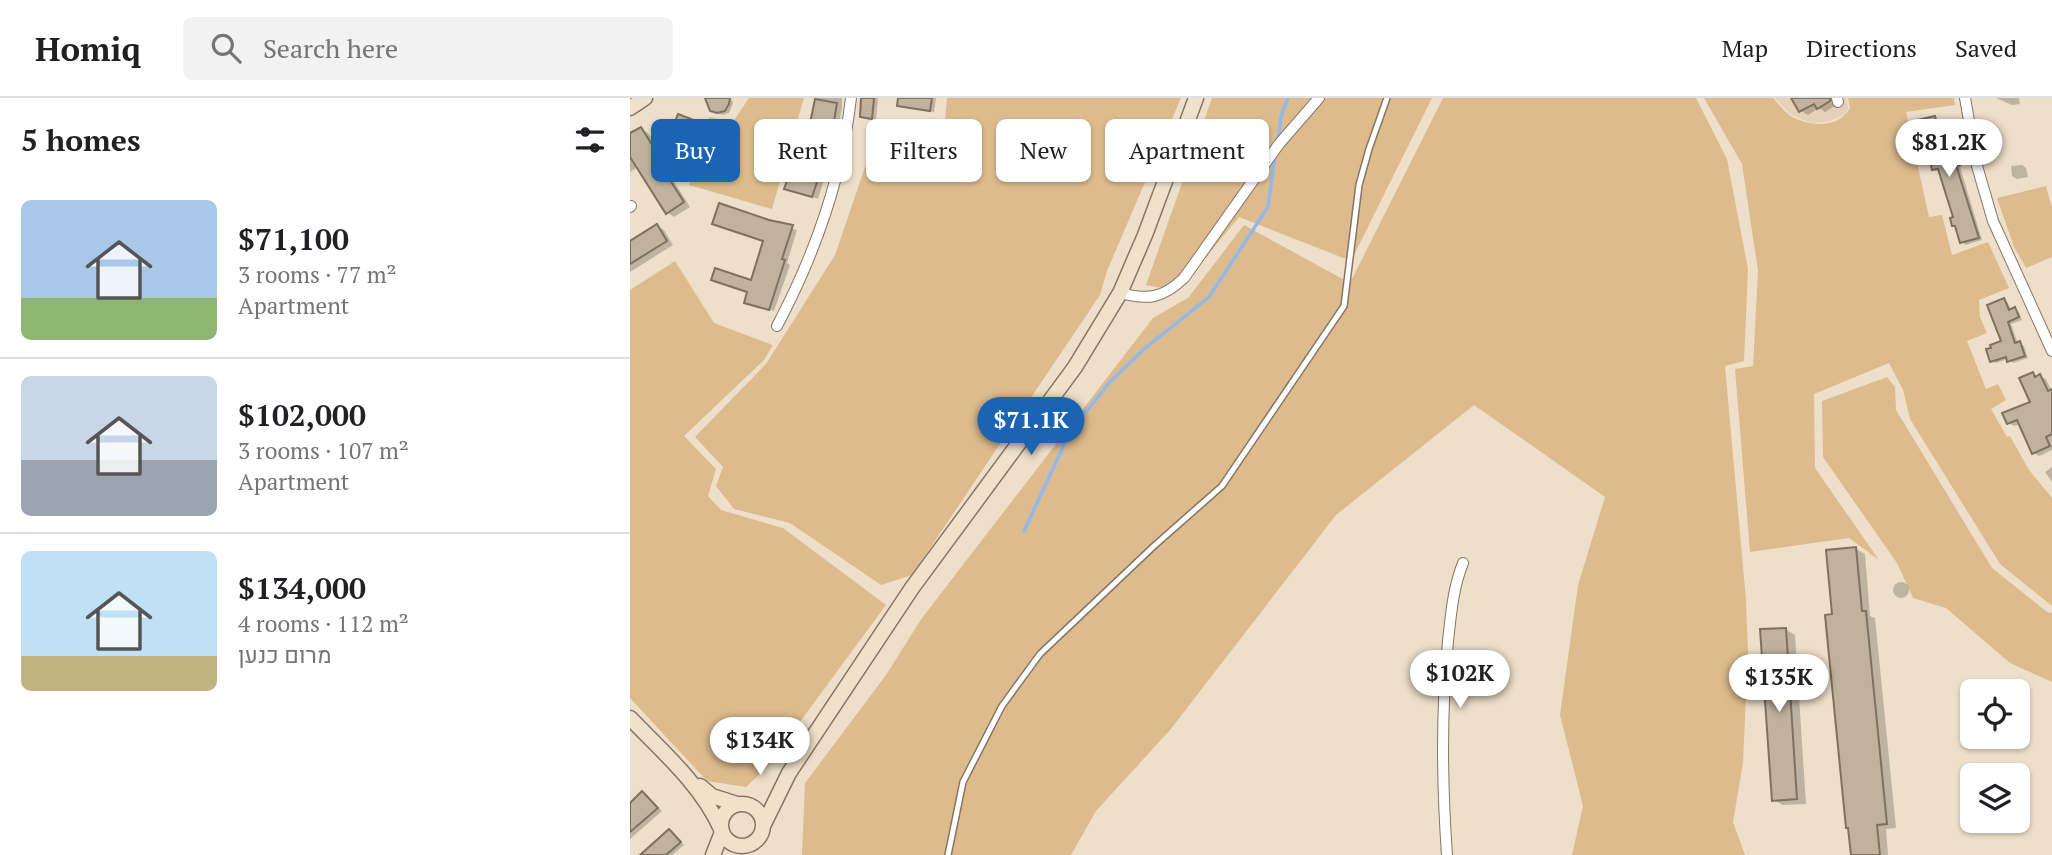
<!DOCTYPE html>
<html lang="en">
<head>
<meta charset="utf-8">
<style>
  body { margin:0; font-family:"PT Serif",Heebo,serif; background:#f2f2f2; color:#202124; height:100vh; display:flex; flex-direction:column; font-size:26px; white-space:nowrap }
  * { box-sizing:border-box; margin:0 }
  p { font-size:23px; color:#757577 }
  .icon { flex:none; width:38px; height:38px; fill:none; stroke:currentColor; stroke-width:2; stroke-linecap:round; stroke-linejoin:round }
  .map { position:relative; flex:1; overflow:hidden }
  .sheet { display:flex; flex-direction:column; background:#fff; width:630px }
  .sheet>* { flex:none }
  .hud { position:absolute; left:21px; top:21px; width:665px; height:63px; display:flex; gap:14px }
  .tools { position:absolute; left:1330px; top:581px; display:grid; gap:14px }
  .tools a { display:grid; place-items:center; width:70px; height:70px; border-radius:10px; background:#fff; box-shadow:0 2px 5px #0004; font-size:35px }
  .price { position:absolute; translate:-50% -60px; padding:0 16px; border-radius:24px; background:#fff; color:#222; font-size:23px; line-height:46px; filter:drop-shadow(0 2px 4px #0008) }
  .price::after { content:''; position:absolute; left:50%; top:42px; width:21px; height:16px; margin-left:-10px; background:inherit; clip-path:polygon(0 0,100% 0,50% 100%) }
  .price.active { background:#1b64b4; color:#fff }
  ul { padding:0; list-style:none }
  li { display:flex; align-items:center; gap:21px; height:175px; padding:0 21px }
  li+li { border-top:2px solid #e0e0e0 }
  li span { display:grid; place-items:center; flex:none; width:196px; height:140px; border-radius:10px; color:#555 }
  li>.icon { margin-inline-start:auto }
  span .icon { width:84px; height:84px; fill:#fffc; stroke-width:1 }
  li b { font-size:30px }
  h2 { display:flex; justify-content:space-between; align-items:center; height:84px; padding:0 21px; font-size:30px }
  .chip { padding:0 24px; border-radius:10px; background:#fff; box-shadow:0 2px 5px #0004; font-size:24px; line-height:63px }
  .chip.active { background:#1b64b4; color:#fff }
  header { display:flex; align-items:center; gap:42px; box-sizing:border-box; height:98px; padding:0 35px; background:#fff; border-bottom:2px solid #e0e0e0 }
  header strong { font-size:33px }
  nav { display:flex; gap:38px; margin-inline-start:auto; font-size:24px }
  .search { width:490px; height:63px; background:#f2f2f2; display:flex; align-items:center; gap:18px; box-sizing:border-box; padding:0 24px; border-radius:10px; color:#757577; font-size:26px }
  main { display:flex; flex:1; min-height:0 }
  .map>svg:first-child { display:block }
  .built { fill:#e6d1b6 }
  .green { fill:#ddbb8d }
  .shadow { fill:#0003 }
  .lines { fill:none; stroke-linecap:round; stroke-linejoin:round }
  .stream { stroke:#91b9ec; stroke-width:3.5 }
  .building { fill:#c1b29e; stroke:#7f715e; stroke-width:2 }
  .lane-casing { stroke:#857664; stroke-width:8 }
  .street-casing { stroke:#857664; stroke-width:12 }
  .secondary-casing { stroke:#857664; stroke-width:17 }
  .lane { stroke:#fff; stroke-width:5 }
  .street { stroke:#fff; stroke-width:10 }
  .secondary { stroke:#f0e1cb; stroke-width:14 }
</style>
</head>
<body>
<header>
<strong>Homiq</strong>
<div class="search"><svg class="icon" aria-label="search" viewBox="0 0 24 24"><circle cx="10" cy="10" r="6"/><path d="M15 15l6 6"/></svg>Search here</div>
<nav><a>Map</a><a>Directions</a><a>Saved</a></nav>
</header>
<main>
<section class="sheet">
<h2>5 homes<svg class="icon" aria-label="filters" viewBox="0 0 24 24"><path d="M4 7h16M4 17h16"/><circle cx="9" cy="7" r="2"/><circle cx="15" cy="17" r="2"/></svg></h2>
<ul>
<li><span style="background:linear-gradient(#a9c7e8 70%,#8fb573 0)"><svg class="icon" aria-label="home" viewBox="0 0 24 24"><path d="M3 11l9-7 9 7M6 9v11h12V9"/></svg></span><div><b>$71,100</b><p>3 rooms · 77 m²</p><p>Apartment</p></div></li>
<li><span style="background:linear-gradient(#c9d6e8 60%,#9aa5b1 0)"><svg class="icon" aria-label="home" viewBox="0 0 24 24"><path d="M3 11l9-7 9 7M6 9v11h12V9"/></svg></span><div><b>$102,000</b><p>3 rooms · 107 m²</p><p>Apartment</p></div></li>
<li><span style="background:linear-gradient(#bfe0f5 75%,#c2b280 0)"><svg class="icon" aria-label="home" viewBox="0 0 24 24"><path d="M3 11l9-7 9 7M6 9v11h12V9"/></svg></span><div><b>$134,000</b><p>4 rooms · 112 m²</p><p>מרום כנען</p></div></li>
</ul>
</section>
<div class="map">
<svg width="1422" height="757" viewBox="0 0 1422 757">
  <rect width="100%" height="100%" fill="#eedfca"/>
  <polygon class="built" points="1145,0 1216,0 1218,10 1215,16 1201,23 1182,25 1160,16"/>
  <g class="green">
    <polygon points="119,0 174,0 142,111 59,87 79,19 103,24"/>
    <polygon points="317,0 551,0 477,173 470,197 282,477 251,487 160,425 104,411 86,388 93,369 65,339 136,266 205,157 246,37 313,46"/>
    <polygon points="582,0 802,0 721,163 609,119 548,193 516,187"/>
    <polygon points="813,0 1066,0 1097,61 1118,171 1114,263 1095,268 1116,502 1118,555 1113,665 1103,724 1115,757 942,757 953,708 930,617 948,487 975,399 844,307 706,417 540,632 466,713 441,757 172,757 175,685 256,577 292,520 523,220 558,200 614,127 720,185"/>
    <path d="M1074,0h69c5,5 10,12 16,17 18,12 50,14 61,-7l-2,-10h106l1,7 -49,7 23,105 13,-2 10,40 36,-13 21,46 -30,12 1,17 7,16 -20,8 19,48 12,-5 8,16 -15,9 16,28 3,-1 19,34 23,28v108l-52,-42 -90,-145 -7,-29 -14,-27 -75,31 1,74 64,92 -30,-22 -99,14 -15,-183 18,-3 5,-95 -16,-107z"/>
    <polygon points="1416,88 1422,110 1422,159 1396,170 1384,149 1367,100"/>
    <polygon points="45,163 84,225 143,247 134,262 54,338 86,371 78,398 91,412 153,430 256,507 136,670 116,689 77,683 0,600 0,192"/>
    <polygon points="1257,279 1265,289 1266,312 1362,470 1417,514 1422,515 1422,584 1380,565 1316,510 1283,500 1267,465 1193,359 1192,303"/>
  </g>
  <g class="shadow">
    <polygon points="79,0 101,0 103,5 99,15 93,17 86,15"/>
    <polygon points="187,0 212,0 212,10 205,45 188,101 156,90 179,37"/>
    <polygon points="233,0 248,0 246,22 232,18"/>
    <polygon points="269,0 306,0 304,14 273,10 268,8"/>
    <polygon points="1163,0 1202,0 1206,7 1195,14 1189,10 1178,17 1171,13"/>
    <polygon points="1366,0 1389,0 1390,6 1382,7"/>
    <polygon points="1305,20 1309,23 1316,51 1324,49 1329,51 1332,69 1330,69 1352,142 1336,147 1332,144 1310,73 1304,71 1298,42 1293,39"/>
    <polygon points="68,26 72,28 64,47 45,40"/>
    <polygon points="11,31 18,35 38,67 35,69 60,109 44,119 37,114 8,69 0,74 0,37"/>
    <polygon points="587,45 614,56 607,73 585,64"/>
    <polygon points="1392,67 1396,70 1398,79 1387,81 1382,78 1381,68"/>
    <polygon points="139,123 167,132 157,165 160,167 144,213 121,207 122,185 134,144 89,128"/>
    <polygon points="27,128 34,132 43,147 0,174 0,144"/>
    <polygon points="1374,202 1378,205 1381,212 1389,214 1392,222 1381,226 1388,246 1394,248 1398,260 1383,265 1378,261 1366,265 1362,263 1374,244"/>
    <polygon points="1402,276 1416,281 1422,294 1422,352 1409,358 1403,355 1391,326 1384,328 1378,325 1402,305"/>
    <polygon points="1422,369 1422,384 1415,374"/>
    <polygon points="1226,451 1235,456 1240,518 1245,520 1266,730 1256,731 1258,757 1223,757 1204,518"/>
    <circle cx="1271" cy="492" r="8"/>
    <polygon points="1155,531 1165,537 1176,706 1153,707 1143,702"/>
    <polygon points="16,698 32,713 0,741 0,713"/>
    <polygon points="39,733 54,747 42,757 11,757"/>
  </g>
  <g class="lines">
    <g class="stream">
      <polyline points="648,43 651,18 658,0"/>
      <polyline points="394,433 440,334 479,285 514,251 579,199 638,109 645,58"/>
    </g>
  </g>
  <g class="building">
    <polygon points="75,0 100,0 99,6 95,13 87,15 80,13"/>
    <polygon points="231,0 244,0 242,21 230,19"/>
    <polygon points="268,0 302,0 300,13 267,8"/>
    <polygon points="1161,0 1200,0 1200,3 1187,11 1184,6 1169,14"/>
    <polygon points="185,1 207,5 201,42 182,99 154,91 174,34 178,35"/>
    <polygon points="48,16 69,24 60,46 39,38"/>
    <polygon points="1305,18 1313,50 1325,47 1329,67 1326,67 1349,140 1330,145 1325,128 1322,128 1320,120 1323,119 1308,71 1302,72 1295,39 1291,40 1287,22"/>
    <polygon points="11,29 32,63 29,65 54,104 36,116 0,59 0,35"/>
    <polygon points="586,43 610,52 602,72 578,63"/>
    <polygon points="89,105 139,122 163,127 152,161 155,162 139,212 114,205 117,194 81,182 85,170 121,182 133,143 82,126"/>
    <polygon points="27,126 37,143 0,166 0,143"/>
    <polygon points="1374,200 1379,212 1385,209 1389,219 1378,224 1385,245 1390,243 1395,258 1377,264 1376,259 1360,264 1356,251 1361,250 1360,247 1371,243 1357,207"/>
    <polygon points="1403,274 1405,279 1410,276 1418,293 1422,291 1422,336 1416,339 1420,348 1402,356 1387,322 1377,326 1372,315 1400,304 1389,280"/>
    <polygon points="1226,449 1232,513 1236,513 1257,726 1247,727 1250,757 1221,757 1218,730 1216,730 1195,517 1202,516 1196,452"/>
    <polygon points="1156,530 1167,701 1142,703 1130,531"/>
    <polygon points="12,693 28,710 0,734 0,705"/>
    <polygon points="39,731 51,744 36,757 10,757"/>
  </g>
  <g class="lines">
    <defs>
      <polyline id="lane" points="318,757 333,684 372,608 410,556 524,448 592,388 714,208 729,87 739,51 757,0"/>
      <g id="street">
        <polyline points="1207,0 1208,4"/>
        <polyline points="1335,0 1347,68 1363,123 1422,253"/>
        <polyline points="0,109 1,108"/>
        <path d="M490,195c28,7 42,6 64,-15l95,-134 40,-46"/>
        <path d="M147,228c37,-70 65,-149 74,-228"/>
        <path d="M817,757c-5,-71 -6,-143 1,-214 3,-27 5,-53 15,-78"/>
      </g>
      <g id="secondary">
        <polyline points="0,10 15,0"/>
        <path d="M0,620c33,34 71,67 91,111"/>
        <polyline points="70,688 82,698 107,706"/>
        <circle cx="112" cy="727" r="21"/>
        <polyline points="134,726 159,675 282,490 445,269 490,195 515,137 566,0"/>
        <polyline points="83,757 92,734"/>
      </g>
    </defs>
    <use href="#lane" class="lane-casing"/>
    <use href="#street" class="street-casing"/>
    <use href="#secondary" class="secondary-casing"/>
    <use href="#lane" class="lane"/>
    <use href="#street" class="street"/>
    <use href="#secondary" class="secondary"/>
  </g>
</svg>
<div class="tools">
<a><svg class="icon" aria-label="locate" viewBox="0 0 24 24"><circle cx="12" cy="12" r="6"/><path d="M12 2v4M12 18v4M2 12h4M18 12h4"/></svg></a>
<a><svg class="icon" aria-label="layers" viewBox="0 0 24 24"><path d="M12 4l9 5-9 5-9-5zM3 14l9 5 9-5"/></svg></a>
</div>
<b class="price" style="left:1319px;top:81px">$81.2K</b>
<b class="price active" style="left:401px;top:359px">$71.1K</b>
<b class="price" style="left:830px;top:612px">$102K</b>
<b class="price" style="left:1149px;top:616px">$135K</b>
<b class="price" style="left:130px;top:679px">$134K</b>
<div class="hud">
<a class="chip active">Buy</a>
<a class="chip">Rent</a>
<a class="chip">Filters</a>
<a class="chip">New</a>
<a class="chip">Apartment</a>
</div>
</div>
</main>
</body>
</html>
